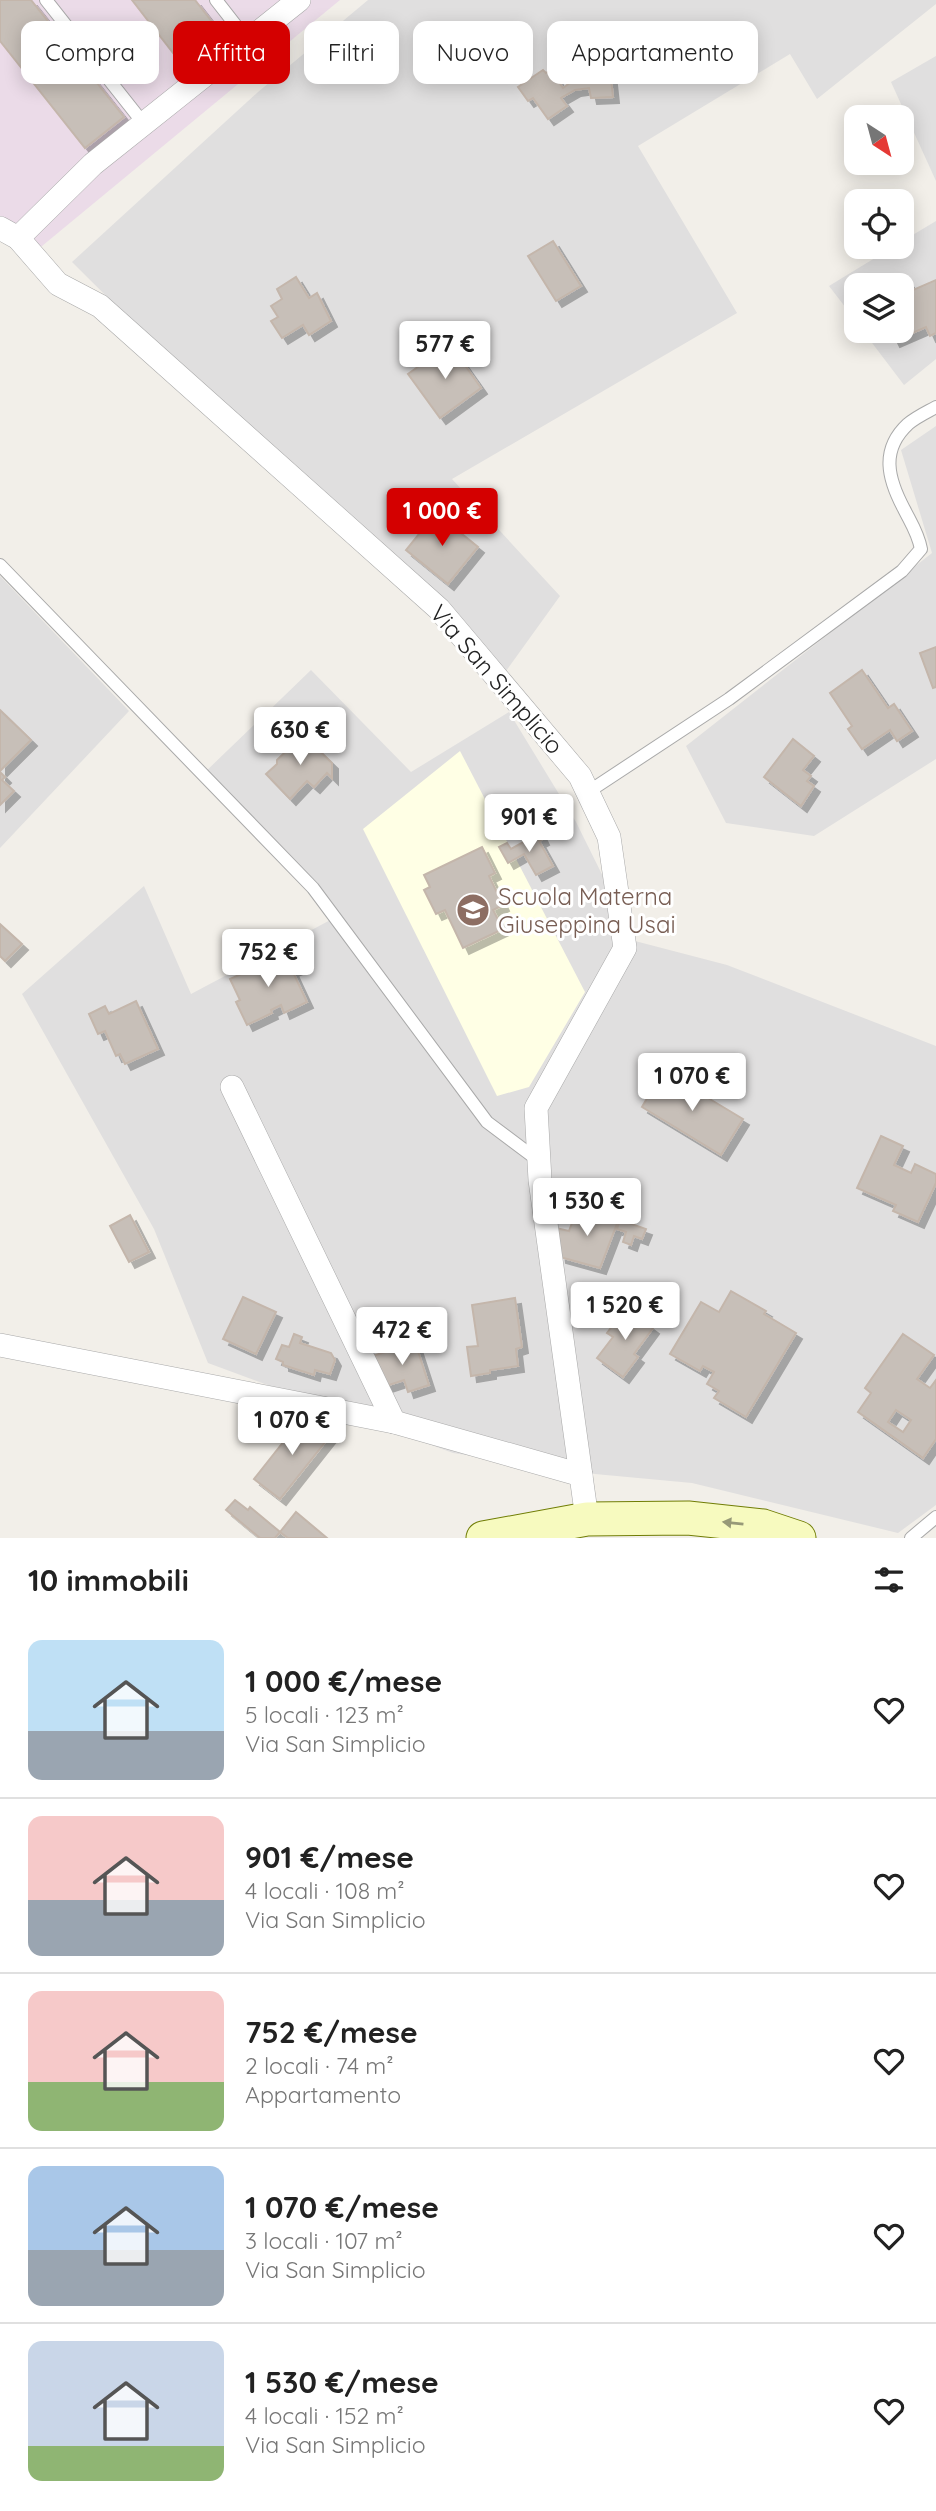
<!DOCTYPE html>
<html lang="it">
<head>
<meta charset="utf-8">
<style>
  body { margin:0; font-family:Quicksand,sans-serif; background:#f6f6f6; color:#222; height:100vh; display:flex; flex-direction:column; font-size:26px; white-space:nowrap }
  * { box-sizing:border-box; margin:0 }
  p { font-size:23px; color:#767676 }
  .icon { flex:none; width:38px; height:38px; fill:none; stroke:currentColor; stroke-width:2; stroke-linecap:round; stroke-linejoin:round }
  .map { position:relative; height:1538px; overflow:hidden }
  .sheet { display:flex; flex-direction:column; background:#fff; flex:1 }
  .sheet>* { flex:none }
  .guide { position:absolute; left:21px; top:21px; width:894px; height:63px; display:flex; gap:14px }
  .needle { width:46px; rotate:144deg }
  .controls { position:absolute; left:844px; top:105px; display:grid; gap:14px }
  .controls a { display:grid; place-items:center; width:70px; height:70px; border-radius:14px; background:#fff; box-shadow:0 4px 18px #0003; font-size:35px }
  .price { position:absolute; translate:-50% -60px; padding:0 16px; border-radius:7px; background:#fff; color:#222; font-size:23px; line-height:46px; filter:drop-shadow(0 2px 4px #0008) }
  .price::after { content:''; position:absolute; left:50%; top:42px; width:21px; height:16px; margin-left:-10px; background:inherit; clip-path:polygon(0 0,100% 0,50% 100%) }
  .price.active { background:#d40000; color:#fff }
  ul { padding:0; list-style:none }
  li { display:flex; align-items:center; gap:21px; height:175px; padding:0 28px }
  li+li { border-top:2px solid #e0e0e0 }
  li span { display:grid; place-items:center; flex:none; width:196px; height:140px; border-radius:14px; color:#555 }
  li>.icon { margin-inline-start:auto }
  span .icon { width:84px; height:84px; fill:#fffc; stroke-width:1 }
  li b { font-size:30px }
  h2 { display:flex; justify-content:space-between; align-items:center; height:84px; padding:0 28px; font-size:30px }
  .chip { padding:0 24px; border-radius:14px; background:#fff; box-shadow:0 4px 18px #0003; font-size:24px; line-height:63px }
  .chip.active { background:#d40000; color:#fff }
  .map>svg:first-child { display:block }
  .residential { fill:#e0dfdf }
  .industrial { fill:#ebdbe8 }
  .education { fill:#ffffe5 }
  .building { fill:#c7bfb8; stroke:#c4b6ab; stroke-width:2; fill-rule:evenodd; filter:url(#shadow) }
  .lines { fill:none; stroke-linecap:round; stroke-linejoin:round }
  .service-casing { stroke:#a9a9a9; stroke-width:14 }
  .minor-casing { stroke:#a9a9a9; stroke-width:24 }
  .secondary-casing { stroke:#707d05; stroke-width:35 }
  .service { stroke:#fff; stroke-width:12 }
  .minor { stroke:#fff; stroke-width:23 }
  .secondary { stroke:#f7fabf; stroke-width:33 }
  .oneway { fill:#979978 }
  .labels { text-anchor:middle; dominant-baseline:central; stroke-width:6; stroke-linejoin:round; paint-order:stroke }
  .street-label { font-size:24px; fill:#222; stroke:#fff }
  .education-label { font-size:24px; fill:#785e54; stroke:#fff; text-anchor:start }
</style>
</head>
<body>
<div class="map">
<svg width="936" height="1538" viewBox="0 0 936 1538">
  <defs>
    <filter id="shadow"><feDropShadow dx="6" dy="6" stdDeviation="0" flood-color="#0004"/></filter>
  </defs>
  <rect width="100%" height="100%" fill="#f2efe9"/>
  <g class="residential">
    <polygon points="368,0 936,0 936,4 817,99 790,54 638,146 737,313 452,479 560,596 506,671 338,527 72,262 258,92"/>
    <polygon points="936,56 936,181 891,82"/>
    <polygon points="936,221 936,359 904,385 863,331 901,331 901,285 856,285 856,321 829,286 893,247 901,247 901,242"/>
    <polygon points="936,426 936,759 814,836 726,823 686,746 932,553 901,450"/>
    <polygon points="0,576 129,711 0,848"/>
    <polygon points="311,670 411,772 509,712 576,822 635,941 727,965 936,1046 936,1505 898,1533 692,1483 595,1474 453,1453 208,1363 154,1229 22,994 144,886 191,994 336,917 201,776"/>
  </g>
  <polygon class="industrial" points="0,0 340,0 36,251 0,233"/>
  <polygon class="education" points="460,751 585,992 529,1087 497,1096 363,829"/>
  <g class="building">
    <polygon points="0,0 31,0 124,117 85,148 0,41"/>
    <polygon points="132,0 195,0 223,36 184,67"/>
    <polygon points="617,52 619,69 610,70 613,97 591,98 589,88 575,90 561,98 567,106 548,119 533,98 528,101 518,87 543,70 546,73 551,70 563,88 571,82 582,81 580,60 586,59 586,55"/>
    <polygon points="553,241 581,286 556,301 528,256"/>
    <polygon points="296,277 309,298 317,293 331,321 309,335 303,325 282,338 271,321 278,317 271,306 282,299 277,289"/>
    <polygon points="936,280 936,333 930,336 926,327 894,341 889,331 901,331 900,285 908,282 911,291"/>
    <polygon points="450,344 481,388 440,418 408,374"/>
    <polygon points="436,513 478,547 448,584 406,550"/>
    <polygon points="936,647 936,687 933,688 920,653"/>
    <polygon points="862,670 888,708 894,704 912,731 897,741 890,730 862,749 848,729 852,726 830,693"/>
    <polygon points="0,710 31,740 0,771"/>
    <polygon points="303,735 332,763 332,778 327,773 314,787 307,781 290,799 266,774 277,764 277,760"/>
    <polygon points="793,739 814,756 803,770 811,776 807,781 814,786 801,806 764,777"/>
    <polygon points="0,772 5,777 2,780 14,791 0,805"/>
    <polygon points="540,833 543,839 539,841 553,866 536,875 524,854 508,863 499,847 507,843 511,849"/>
    <polygon points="482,847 495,873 489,876 503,905 493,910 503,929 463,948 445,910 436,914 424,890 430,887 424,875"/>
    <polygon points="0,924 22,944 5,961 0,956"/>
    <polygon points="290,952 297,968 292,970 307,1002 284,1013 281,1005 271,1010 272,1013 247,1025 236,1002 240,1000 230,979"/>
    <polygon points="136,1001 158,1049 125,1064 120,1054 116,1056 105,1031 98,1034 89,1014 105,1006 109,1014"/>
    <polygon points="663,1071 743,1119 721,1155 642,1107"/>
    <polygon points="881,1136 903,1146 894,1165 911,1173 915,1164 936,1174 936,1183 918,1222 893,1211 896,1205 857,1188"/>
    <polygon points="578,1207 618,1221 600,1268 560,1257 556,1228 569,1231"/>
    <polygon points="130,1215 149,1252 129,1262 110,1226"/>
    <polygon points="620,1220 646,1229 642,1239 634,1236 631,1245 623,1242 626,1232 617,1229"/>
    <polygon points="731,1291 766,1311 764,1314 796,1333 746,1417 714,1398 719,1391 707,1384 714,1372 703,1366 700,1371 670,1354 701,1302 719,1312"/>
    <polygon points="243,1297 276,1312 256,1354 223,1339"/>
    <polygon points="515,1298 522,1347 516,1349 518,1366 490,1370 490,1373 471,1376 467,1347 478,1346 472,1305"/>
    <polygon points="626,1308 653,1328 634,1354 638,1357 623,1377 597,1358 613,1337 607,1333"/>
    <polygon points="419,1319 422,1331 437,1327 440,1340 422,1344 419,1333 401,1338 398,1324"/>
    <polygon points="294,1334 302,1337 300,1343 331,1353 335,1360 330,1374 315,1370 314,1375 283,1365 283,1362 276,1359 282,1345 289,1347"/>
    <path d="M903,1334l31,21 -17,24 13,9 6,-8v59l-13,19 -65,-46 13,-19 -6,-5zM896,1410l15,10 -8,12 -15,-10z"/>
    <polygon points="415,1342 429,1385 408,1392 404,1380 383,1387 373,1356"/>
    <polygon points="304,1416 330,1436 280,1499 254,1479"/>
    <polygon points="235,1500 248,1510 250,1507 280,1532 275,1538 260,1538 226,1510"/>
    <polygon points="296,1512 327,1538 288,1538 280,1532"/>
  </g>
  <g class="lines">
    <defs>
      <g id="service">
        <polyline points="46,0 144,124"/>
        <polyline points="216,0 248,41"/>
        <polyline points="0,565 313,888 487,1122 539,1161"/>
        <path d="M588,792l141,-93 173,-128 19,-22c-3,-16 -10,-26 -17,-40 -16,-30 -24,-59 4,-85 8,-7 19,-12 28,-17"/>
        <polyline points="911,1538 936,1517"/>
      </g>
      <g id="minor">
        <polyline points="0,228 18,238 58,284 100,306 439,609 580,776 609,837 625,948 536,1108 540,1180 587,1519"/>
        <polyline points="18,238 93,164 299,0"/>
        <polyline points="232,1087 394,1422"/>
        <polyline points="0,1345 394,1422 581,1475"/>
      </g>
      <polyline id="secondary" points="483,1538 587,1519 688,1518 763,1526 799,1538"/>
    </defs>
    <use href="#service" class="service-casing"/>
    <use href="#minor" class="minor-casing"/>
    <use href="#secondary" class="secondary-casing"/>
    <use href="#service" class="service"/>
    <use href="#minor" class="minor"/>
    <use href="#secondary" class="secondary"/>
  </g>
  <defs><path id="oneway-solid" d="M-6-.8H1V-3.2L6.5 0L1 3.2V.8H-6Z" transform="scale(1.75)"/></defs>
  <use class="oneway" href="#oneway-solid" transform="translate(733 1523) rotate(-174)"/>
  <defs>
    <symbol id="school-disc" viewBox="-11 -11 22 22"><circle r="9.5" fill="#8d6e63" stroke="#fff"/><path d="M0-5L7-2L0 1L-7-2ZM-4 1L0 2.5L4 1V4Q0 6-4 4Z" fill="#fff"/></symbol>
  </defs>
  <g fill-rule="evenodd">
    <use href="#school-disc" x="454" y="891" width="38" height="38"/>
  </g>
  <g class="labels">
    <g class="street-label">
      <text transform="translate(497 679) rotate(49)">Via San Simplicio</text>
    </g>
    <g class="education-label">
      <text x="498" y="896">Scuola Materna<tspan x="498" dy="28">Giuseppina Usai</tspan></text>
    </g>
  </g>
</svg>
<div class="controls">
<a><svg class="needle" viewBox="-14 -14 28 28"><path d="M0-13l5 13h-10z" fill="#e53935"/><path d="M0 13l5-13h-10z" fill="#767676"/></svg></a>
<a><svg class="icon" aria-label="locate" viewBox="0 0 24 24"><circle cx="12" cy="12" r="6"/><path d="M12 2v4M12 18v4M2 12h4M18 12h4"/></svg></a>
<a><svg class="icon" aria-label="layers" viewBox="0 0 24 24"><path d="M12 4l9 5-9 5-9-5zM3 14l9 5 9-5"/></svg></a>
</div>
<b class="price" style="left:445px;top:381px">577 €</b>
<b class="price active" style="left:442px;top:548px">1 000 €</b>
<b class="price" style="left:300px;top:767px">630 €</b>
<b class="price" style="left:529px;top:854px">901 €</b>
<b class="price" style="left:268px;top:989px">752 €</b>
<b class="price" style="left:692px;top:1113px">1 070 €</b>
<b class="price" style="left:587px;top:1238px">1 530 €</b>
<b class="price" style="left:625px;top:1342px">1 520 €</b>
<b class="price" style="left:402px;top:1367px">472 €</b>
<b class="price" style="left:292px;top:1457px">1 070 €</b>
<div class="guide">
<a class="chip">Compra</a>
<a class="chip active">Affitta</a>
<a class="chip">Filtri</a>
<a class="chip">Nuovo</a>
<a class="chip">Appartamento</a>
</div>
</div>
<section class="sheet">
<h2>10 immobili<svg class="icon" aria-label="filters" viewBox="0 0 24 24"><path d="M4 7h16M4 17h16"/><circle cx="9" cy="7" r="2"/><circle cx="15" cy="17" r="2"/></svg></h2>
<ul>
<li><span style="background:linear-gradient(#bfe0f5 65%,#9aa5b1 0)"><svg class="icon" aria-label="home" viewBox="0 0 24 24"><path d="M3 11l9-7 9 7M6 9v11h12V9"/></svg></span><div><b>1 000 €/mese</b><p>5 locali · 123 m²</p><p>Via San Simplicio</p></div><svg class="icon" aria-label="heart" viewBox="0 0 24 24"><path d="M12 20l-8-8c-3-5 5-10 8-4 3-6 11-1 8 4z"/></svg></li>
<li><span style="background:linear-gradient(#f6c9c9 60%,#9aa5b1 0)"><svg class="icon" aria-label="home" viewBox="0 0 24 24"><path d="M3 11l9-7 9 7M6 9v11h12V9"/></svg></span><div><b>901 €/mese</b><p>4 locali · 108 m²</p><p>Via San Simplicio</p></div><svg class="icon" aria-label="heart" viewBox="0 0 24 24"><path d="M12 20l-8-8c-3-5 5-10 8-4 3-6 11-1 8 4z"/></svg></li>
<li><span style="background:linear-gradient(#f6c9c9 65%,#8fb573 0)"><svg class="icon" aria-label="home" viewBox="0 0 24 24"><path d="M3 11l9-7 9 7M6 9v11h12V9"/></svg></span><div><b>752 €/mese</b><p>2 locali · 74 m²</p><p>Appartamento</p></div><svg class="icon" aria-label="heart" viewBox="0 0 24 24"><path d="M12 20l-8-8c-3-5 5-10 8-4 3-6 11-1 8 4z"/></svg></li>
<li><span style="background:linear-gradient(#a9c7e8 60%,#9aa5b1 0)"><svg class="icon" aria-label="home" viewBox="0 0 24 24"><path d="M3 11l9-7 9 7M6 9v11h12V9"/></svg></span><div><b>1 070 €/mese</b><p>3 locali · 107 m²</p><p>Via San Simplicio</p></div><svg class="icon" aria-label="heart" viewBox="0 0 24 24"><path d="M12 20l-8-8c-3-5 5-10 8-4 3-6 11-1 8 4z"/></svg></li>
<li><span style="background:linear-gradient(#c9d6e8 75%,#8fb573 0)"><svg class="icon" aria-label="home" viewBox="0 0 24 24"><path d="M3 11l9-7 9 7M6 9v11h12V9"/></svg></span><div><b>1 530 €/mese</b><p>4 locali · 152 m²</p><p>Via San Simplicio</p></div><svg class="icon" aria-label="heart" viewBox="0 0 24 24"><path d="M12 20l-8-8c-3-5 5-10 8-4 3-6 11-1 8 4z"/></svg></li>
</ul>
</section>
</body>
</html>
